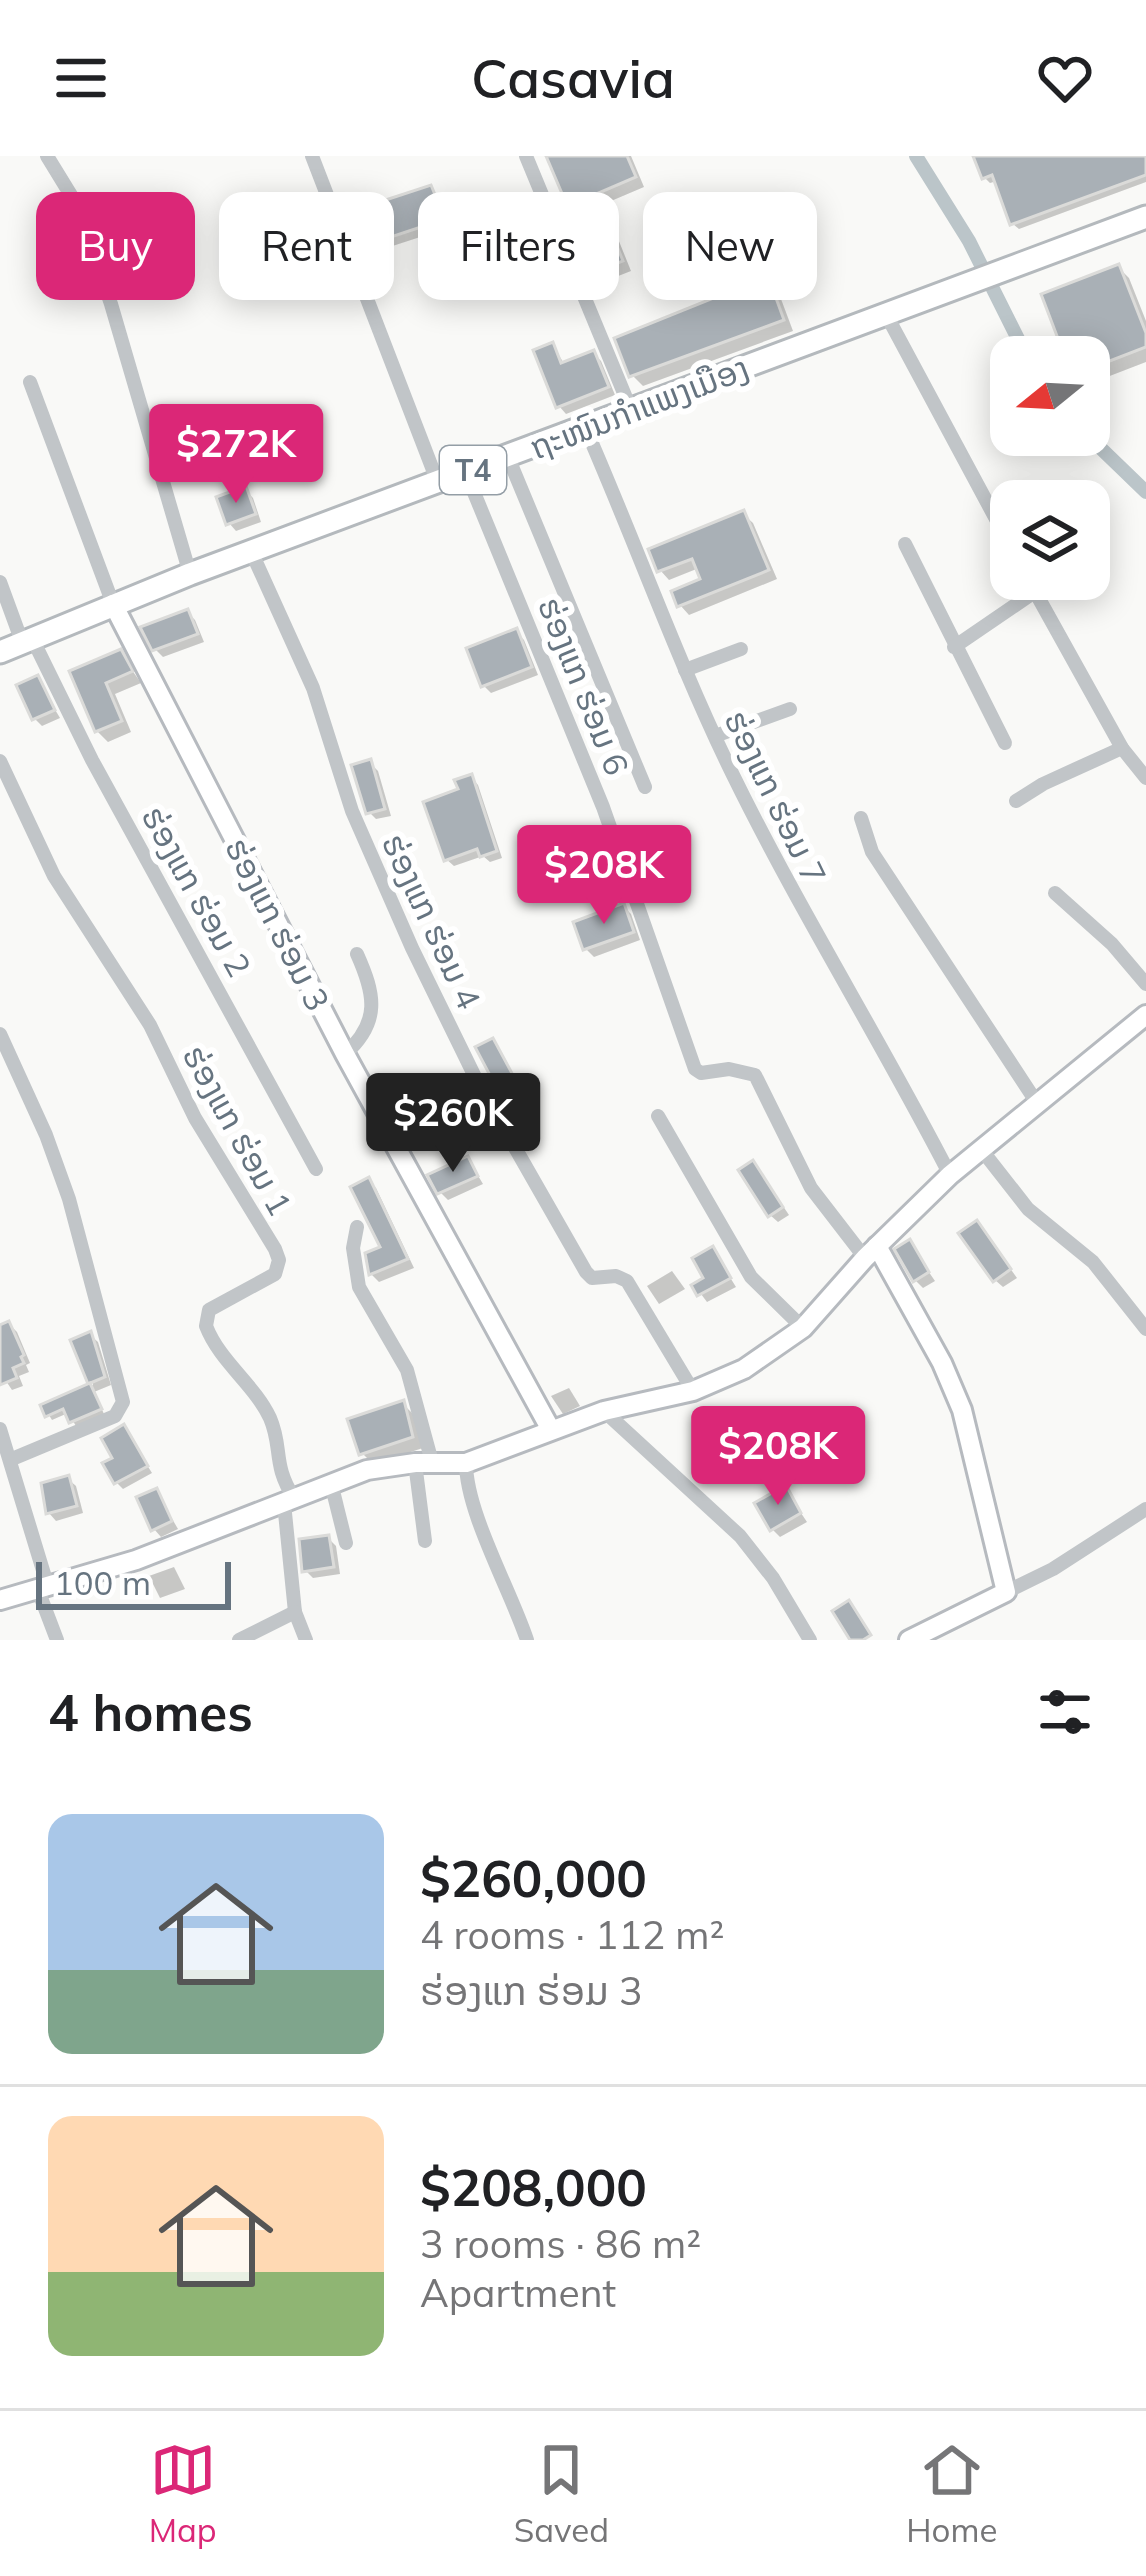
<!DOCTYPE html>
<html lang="en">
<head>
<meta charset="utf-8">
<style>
  body { margin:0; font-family:Mulish,"Noto Sans Lao",sans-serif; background:#f6f6f6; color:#202124; height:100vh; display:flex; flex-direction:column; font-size:45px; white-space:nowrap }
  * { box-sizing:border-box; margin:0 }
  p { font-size:39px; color:#757577 }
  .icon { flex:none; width:66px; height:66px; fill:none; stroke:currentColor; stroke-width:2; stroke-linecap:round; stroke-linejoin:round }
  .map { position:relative; height:1484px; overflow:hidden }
  .drawer { display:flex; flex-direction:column; background:#fff; flex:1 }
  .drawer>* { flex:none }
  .top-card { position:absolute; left:36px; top:36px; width:1074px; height:108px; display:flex; gap:24px }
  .needle { width:78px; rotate:252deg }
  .fabs { position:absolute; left:990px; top:180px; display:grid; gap:24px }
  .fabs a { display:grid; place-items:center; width:120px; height:120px; border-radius:24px; background:#fff; box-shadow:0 6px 30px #0003; font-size:60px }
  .scale { position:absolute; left:36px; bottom:30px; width:195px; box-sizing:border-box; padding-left:12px; border:6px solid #667480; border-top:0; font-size:33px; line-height:42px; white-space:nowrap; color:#667480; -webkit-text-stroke:9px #fff; paint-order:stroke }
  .price { position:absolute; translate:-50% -102px; padding:0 27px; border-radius:12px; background:#db2777; color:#fff; font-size:39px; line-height:78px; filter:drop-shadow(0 3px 6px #0008) }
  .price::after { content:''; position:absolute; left:50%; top:72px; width:36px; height:27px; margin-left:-18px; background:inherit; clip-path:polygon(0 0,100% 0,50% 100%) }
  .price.on { background:#222; color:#fff }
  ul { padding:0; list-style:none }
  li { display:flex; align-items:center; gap:36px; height:300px; padding:0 48px }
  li+li { border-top:3px solid #e0e0e0 }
  li span { display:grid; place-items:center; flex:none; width:336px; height:240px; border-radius:24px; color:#555 }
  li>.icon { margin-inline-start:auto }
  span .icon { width:144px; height:144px; fill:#fffc; stroke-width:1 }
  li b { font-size:51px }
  h2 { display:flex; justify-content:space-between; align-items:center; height:144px; padding:0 48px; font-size:51px }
  .pill { padding:0 42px; border-radius:24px; background:#fff; box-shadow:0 6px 30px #0003; font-size:42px; line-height:108px }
  .pill.on { background:#db2777; color:#fff }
  header { display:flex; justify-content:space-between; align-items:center; height:156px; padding:0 48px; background:#fff; font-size:54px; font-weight:600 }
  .tabs { display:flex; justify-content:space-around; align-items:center; height:168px; border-top:3px solid #e0e0e0; background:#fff; font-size:33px; color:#757577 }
  .tabs a { display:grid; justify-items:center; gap:6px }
  .tabs .on { color:#db2777 }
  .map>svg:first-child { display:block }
  .shadow { fill:#0003 }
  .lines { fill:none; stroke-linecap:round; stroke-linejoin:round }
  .canal { stroke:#bbc5c9; stroke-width:14 }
  .building { fill:#a9b0b6; stroke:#dbdbd9; stroke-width:3 }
  .secondary-casing { stroke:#b6babf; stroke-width:24 }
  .primary-casing { stroke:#b4b9bd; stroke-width:27 }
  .street { stroke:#c1c5c8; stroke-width:14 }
  .secondary { stroke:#fff; stroke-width:18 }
  .primary { stroke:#fff; stroke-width:21 }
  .labels { text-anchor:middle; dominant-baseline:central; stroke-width:12; stroke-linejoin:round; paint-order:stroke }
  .shield { fill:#fff; stroke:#949ea6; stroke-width:3 }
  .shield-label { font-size:30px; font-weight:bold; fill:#667480 }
  .street-label { font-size:33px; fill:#667480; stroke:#fff }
</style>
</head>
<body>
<header><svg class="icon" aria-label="menu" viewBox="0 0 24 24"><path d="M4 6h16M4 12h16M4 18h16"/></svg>Casavia<svg class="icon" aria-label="heart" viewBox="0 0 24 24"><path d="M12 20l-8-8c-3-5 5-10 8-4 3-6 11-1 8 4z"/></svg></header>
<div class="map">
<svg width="1146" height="1484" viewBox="0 0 1146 1484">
  <rect width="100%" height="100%" fill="#f9f9f7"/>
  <g class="shadow">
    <polygon points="550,0 631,0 644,31 604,48 631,115 603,126 593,116 576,63"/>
    <polygon points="976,0 1146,0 1146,26 1019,73 1013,68 997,25 990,27 984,21"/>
    <polygon points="430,32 438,40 451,71 371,97 363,89"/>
    <polygon points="129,70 137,78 152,119 126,129 118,121"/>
    <polygon points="1118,111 1129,122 1146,165 1146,206 1089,228 1089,201 1069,201"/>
    <polygon points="767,124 778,135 793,175 643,230 632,219"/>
    <polygon points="553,190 565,209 593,197 601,205 615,239 566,258 559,250"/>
    <polygon points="245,334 253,342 261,366 236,375 229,367"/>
    <polygon points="743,358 753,367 777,423 689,459 680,449 704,424 699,412 669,424 660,414"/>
    <polygon points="187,456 195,464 204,486 163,501 155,493"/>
    <polygon points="516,476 524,484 538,519 491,537 483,529"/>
    <polygon points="120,497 141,527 115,538 131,576 108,586 97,575 73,516"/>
    <polygon points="37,523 60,562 42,570 34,562"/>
    <polygon points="370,607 378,615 391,660 376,663 368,655"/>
    <polygon points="471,621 478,629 502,702 490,706 483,700 454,710 446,703 461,635"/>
    <polygon points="623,750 631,758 640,784 594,801 586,793"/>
    <polygon points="493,885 528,945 514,952 506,944"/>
    <polygon points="469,938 489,970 479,975 459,943"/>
    <polygon points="468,1003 483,1028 448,1044 440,1036"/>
    <polygon points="760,1016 789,1059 778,1066 770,1059"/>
    <polygon points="368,1025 376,1032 414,1112 379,1126 371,1118 384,1093"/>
    <polygon points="984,1076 1017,1122 1003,1131 995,1124"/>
    <polygon points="909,1087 935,1125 923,1132 915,1124"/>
    <polygon points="713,1094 736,1131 707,1146 695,1130 707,1124"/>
    <polygon points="672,1115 685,1133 659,1148 647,1130"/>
    <polygon points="9,1168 17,1176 30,1207 26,1209 29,1216 19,1220 23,1230 12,1234 0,1216 0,1172"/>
    <polygon points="90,1179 98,1186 111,1229 94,1236 104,1258 76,1270 68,1257 52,1264 44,1251 93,1229"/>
    <polygon points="569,1232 580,1250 563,1258 551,1240"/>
    <polygon points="403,1248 414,1259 423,1292 373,1308 362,1297"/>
    <polygon points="124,1272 152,1317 123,1333 116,1326 116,1303"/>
    <polygon points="68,1323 76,1330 83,1357 56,1365 49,1357"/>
    <polygon points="785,1333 807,1366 780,1381 772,1373"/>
    <polygon points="156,1335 178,1373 161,1381 154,1373"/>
    <polygon points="328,1382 336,1390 340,1418 313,1422 305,1414"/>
    <polygon points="174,1411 185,1433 160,1442 149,1420"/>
  </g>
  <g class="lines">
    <g class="canal">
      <polyline points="916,0 969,85 1027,201"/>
      <polyline points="1087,279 1146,336"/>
    </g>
  </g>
  <g class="building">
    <polygon points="546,0 627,0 636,21 596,38 623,105 590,118 568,63 572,61"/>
    <polygon points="973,0 1146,0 1146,19 1010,69 992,19 982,23"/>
    <polygon points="431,29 445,63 361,91 346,57"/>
    <polygon points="130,66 146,111 115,123 99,78"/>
    <polygon points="1119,108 1146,177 1146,191 1089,213 1089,201 1065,201 1041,138"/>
    <polygon points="768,120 784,164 629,221 614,182"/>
    <polygon points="553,186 561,207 594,194 609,231 556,252 533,194"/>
    <polygon points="246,330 256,358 226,369 216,341"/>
    <polygon points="744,354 769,414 677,451 671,435 700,423 692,403 657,416 648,393"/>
    <polygon points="188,453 198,478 152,495 140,471"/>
    <polygon points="517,472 532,511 481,531 466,492"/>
    <polygon points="121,493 133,515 106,527 122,565 95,576 69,515"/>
    <polygon points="38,519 55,554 32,564 16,529"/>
    <polygon points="371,603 385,653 366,658 351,609"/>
    <polygon points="472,618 497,695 480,701 477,693 444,705 423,646 458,633 454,624"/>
    <polygon points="624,747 634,776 583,794 573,766"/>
    <polygon points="493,882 522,936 504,946 475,891"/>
    <polygon points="468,1000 478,1020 437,1038 427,1019"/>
    <polygon points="753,1004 783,1051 768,1061 738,1014"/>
    <polygon points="369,1021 408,1103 369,1119 365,1097 380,1091 350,1031"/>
    <polygon points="977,1064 1011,1113 993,1126 958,1077"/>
    <polygon points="910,1083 929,1116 913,1126 894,1093"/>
    <polygon points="713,1090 731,1122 697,1140 691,1129 703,1122 692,1102"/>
    <polygon points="9,1165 24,1199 21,1201 24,1207 13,1212 17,1222 0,1229 0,1169"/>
    <polygon points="91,1175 105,1221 88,1228 70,1184"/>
    <polygon points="90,1227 102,1253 69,1267 63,1253 45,1261 40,1249"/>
    <polygon points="404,1244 413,1281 359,1299 347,1263"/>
    <polygon points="124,1268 148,1310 114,1328 102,1307 112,1302 101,1282"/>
    <polygon points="69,1319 77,1350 46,1358 41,1327"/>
    <polygon points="786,1329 801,1357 770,1375 754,1347"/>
    <polygon points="157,1332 172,1365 151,1375 136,1341"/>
    <polygon points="329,1379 334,1411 302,1416 299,1383"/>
    <polygon points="849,1444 871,1479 863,1484 850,1484 832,1455"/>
  </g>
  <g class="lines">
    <defs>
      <g id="secondary">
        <polyline points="113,448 345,898 551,1274"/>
        <polyline points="877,1090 942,1207 962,1254 1006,1436 909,1484"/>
        <polyline points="0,1444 136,1404 367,1314 415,1307 466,1307 604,1255 693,1235 744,1213 803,1172 865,1102 950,1019 1146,859"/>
      </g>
      <polyline id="primary" points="0,496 190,418 1146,61"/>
    </defs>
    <use href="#secondary" class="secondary-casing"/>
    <use href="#primary" class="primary-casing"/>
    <g class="street">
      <polyline points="47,0 77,49 111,148 190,418"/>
      <polyline points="312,0 438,327"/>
      <polyline points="526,0 631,254"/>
      <polyline points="887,160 1011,391"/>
      <polyline points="30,226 113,448"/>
      <path d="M585,271c50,114 92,233 147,346 67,137 148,266 218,402"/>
      <polyline points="508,301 645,631"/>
      <polyline points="466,317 603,651 695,913 701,917 729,913 755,919 811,1032 865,1102"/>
      <polyline points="905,388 1005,587"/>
      <polyline points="251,395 313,532 352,655 412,792 477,925 586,1116 592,1122 616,1120 627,1125 693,1235"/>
      <polyline points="1028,423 1122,592 1146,622"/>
      <polyline points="0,426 22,486"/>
      <polyline points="32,482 92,604 316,1013"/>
      <polyline points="954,491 1036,435"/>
      <polyline points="685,514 741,493"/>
      <polyline points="715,580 790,553"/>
      <path d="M0,605l54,115 96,149 45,93 80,131 4,11 -4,14 -66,36 -3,16c14,36 48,58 64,92 13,30 2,46 24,80"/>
      <polyline points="1016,645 1043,628 1122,592"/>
      <polyline points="861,662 872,696 1037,947"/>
      <polyline points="1055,737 1112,788 1146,828"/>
      <polyline points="0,878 46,979 69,1043 123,1246 115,1260 12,1303"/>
      <path d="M345,898c36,-32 30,-60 12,-100"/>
      <polyline points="658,960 751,1121 803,1172"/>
      <polyline points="981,993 1028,1053 1093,1106 1146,1173"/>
      <polyline points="357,1071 353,1092 359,1131 407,1214 432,1306"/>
      <polyline points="604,1255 740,1380 773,1422 810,1484"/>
      <polyline points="0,1273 48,1431"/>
      <polyline points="415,1307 425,1385"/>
      <path d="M466,1307c0,49 44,126 61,177"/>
      <polyline points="331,1327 346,1387"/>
      <polyline points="284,1347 295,1456 306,1484"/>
      <polyline points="38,1434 57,1484"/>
      <polyline points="1006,1436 1053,1413 1146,1353"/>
      <polyline points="239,1484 295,1456"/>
    </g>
    <use href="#secondary" class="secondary"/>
    <use href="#primary" class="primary"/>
  </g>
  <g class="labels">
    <rect class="shield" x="440" y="290" width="66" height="48" rx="9"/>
    <g class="shield-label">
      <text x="473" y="314">T4</text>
    </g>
    <g class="street-label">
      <text transform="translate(639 251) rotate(-21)">ຖະໜົນກຳແພງເມືອງ</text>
      <text transform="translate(584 530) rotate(68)">ຮ່ອງແກ ຮ່ອມ 6</text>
      <text transform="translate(776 641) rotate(64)">ຮ່ອງແກ ຮ່ອມ 7</text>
      <text transform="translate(197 735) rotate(61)">ຮ່ອງແກ ຮ່ອມ 2</text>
      <text transform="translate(432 765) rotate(65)">ຮ່ອງແກ ຮ່ອມ 4</text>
      <text transform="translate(278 768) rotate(63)">ຮ່ອງແກ ຮ່ອມ 3</text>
      <text transform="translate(238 974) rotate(61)">ຮ່ອງແກ ຮ່ອມ 1</text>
    </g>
  </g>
</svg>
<div class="fabs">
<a><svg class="needle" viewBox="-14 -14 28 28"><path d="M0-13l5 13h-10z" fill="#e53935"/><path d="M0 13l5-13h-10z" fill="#757577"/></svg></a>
<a><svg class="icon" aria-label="layers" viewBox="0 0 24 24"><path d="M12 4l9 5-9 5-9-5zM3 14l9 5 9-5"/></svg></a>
</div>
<div class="scale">100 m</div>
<b class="price" style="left:236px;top:350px">$272K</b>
<b class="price" style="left:604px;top:771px">$208K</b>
<b class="price on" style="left:453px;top:1019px">$260K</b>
<b class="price" style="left:778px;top:1352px">$208K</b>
<div class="top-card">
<a class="pill on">Buy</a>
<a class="pill">Rent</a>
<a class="pill">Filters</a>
<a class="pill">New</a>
</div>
</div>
<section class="drawer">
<h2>4 homes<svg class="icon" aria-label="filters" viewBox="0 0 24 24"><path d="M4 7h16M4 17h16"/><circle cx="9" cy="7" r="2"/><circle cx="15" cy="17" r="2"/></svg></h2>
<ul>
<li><span style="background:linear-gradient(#a9c7e8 65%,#7fa58c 0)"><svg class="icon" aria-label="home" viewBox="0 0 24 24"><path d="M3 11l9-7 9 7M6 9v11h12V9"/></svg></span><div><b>$260,000</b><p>4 rooms · 112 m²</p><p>ຮ່ອງແກ ຮ່ອມ 3</p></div></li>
<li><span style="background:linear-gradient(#ffd9b3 65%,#8fb573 0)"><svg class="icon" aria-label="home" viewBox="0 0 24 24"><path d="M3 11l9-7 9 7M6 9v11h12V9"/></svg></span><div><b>$208,000</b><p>3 rooms · 86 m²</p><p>Apartment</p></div></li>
</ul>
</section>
<nav class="tabs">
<a class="on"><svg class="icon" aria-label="map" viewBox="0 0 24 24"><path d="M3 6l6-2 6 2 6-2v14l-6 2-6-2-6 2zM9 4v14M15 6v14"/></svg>Map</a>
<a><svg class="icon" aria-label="saved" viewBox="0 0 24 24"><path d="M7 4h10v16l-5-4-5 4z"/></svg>Saved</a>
<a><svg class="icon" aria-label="home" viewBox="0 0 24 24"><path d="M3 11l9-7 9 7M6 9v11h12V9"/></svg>Home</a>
</nav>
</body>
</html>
